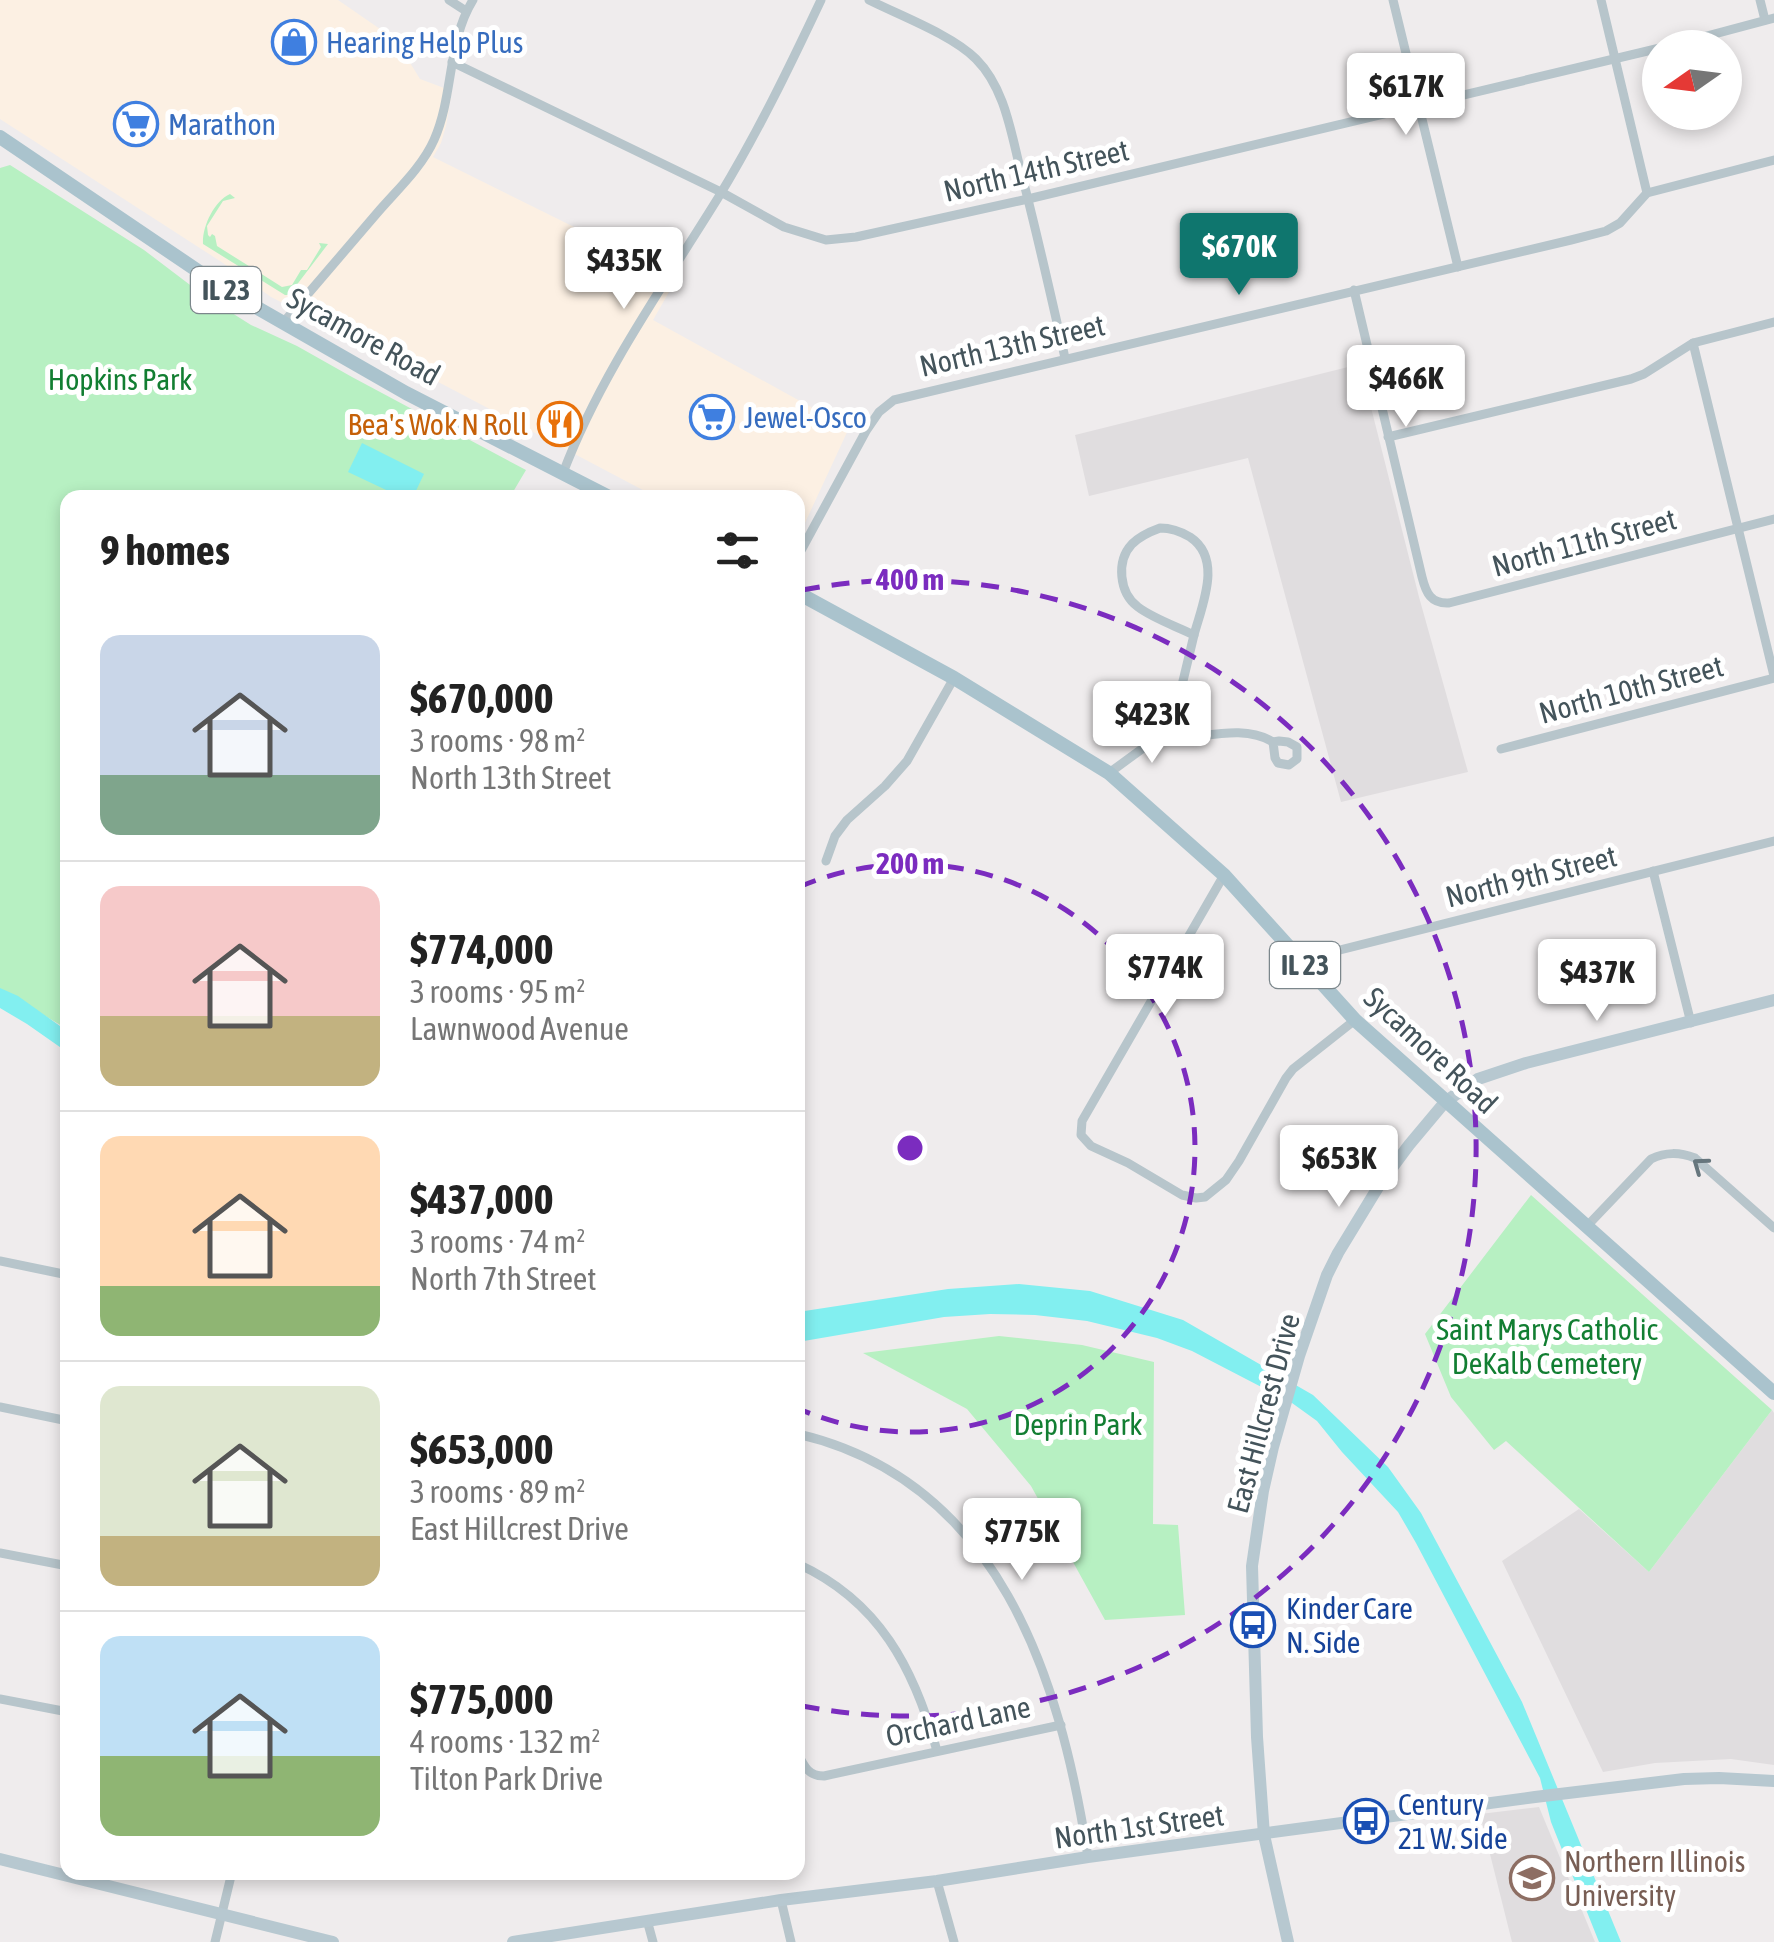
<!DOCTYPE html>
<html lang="en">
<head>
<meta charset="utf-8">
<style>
  body { margin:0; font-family:"Asap Condensed",sans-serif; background:#f2f2f2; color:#222; height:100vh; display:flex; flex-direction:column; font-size:38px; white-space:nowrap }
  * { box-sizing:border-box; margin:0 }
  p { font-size:32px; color:#767676 }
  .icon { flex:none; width:55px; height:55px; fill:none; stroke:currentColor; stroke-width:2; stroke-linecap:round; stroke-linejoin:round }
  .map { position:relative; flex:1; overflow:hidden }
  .drawer { position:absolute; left:60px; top:490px; width:745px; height:1390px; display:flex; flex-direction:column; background:#fff; border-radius:20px; box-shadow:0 5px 15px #0003 }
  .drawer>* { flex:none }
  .needle { width:65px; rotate:256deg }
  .fabs { position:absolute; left:1642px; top:30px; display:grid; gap:20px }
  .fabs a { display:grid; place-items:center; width:100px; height:100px; border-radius:50%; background:#fff; box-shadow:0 5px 15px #0003; font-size:50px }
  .price { position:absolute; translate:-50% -85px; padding:0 22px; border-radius:10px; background:#fff; color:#222; font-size:32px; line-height:65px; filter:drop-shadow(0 2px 5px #0008) }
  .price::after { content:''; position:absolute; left:50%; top:60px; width:30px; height:22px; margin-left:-15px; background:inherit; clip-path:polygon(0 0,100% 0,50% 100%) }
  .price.selected { background:#0f766e; color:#fff }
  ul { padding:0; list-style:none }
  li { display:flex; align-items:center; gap:30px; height:250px; padding:0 40px }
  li+li { border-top:2px solid #e0e0e0 }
  li span { display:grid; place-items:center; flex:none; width:280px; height:200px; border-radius:20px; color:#555 }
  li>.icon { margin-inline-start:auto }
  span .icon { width:120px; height:120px; fill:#fffc; stroke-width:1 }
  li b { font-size:42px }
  h2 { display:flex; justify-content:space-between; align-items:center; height:120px; padding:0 40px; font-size:42px }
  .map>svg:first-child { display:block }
  .commercial { fill:#fcf0e3 }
  .education { fill:#e0dddf }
  .green { fill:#b7f0c2 }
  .water { fill:#82eff0 }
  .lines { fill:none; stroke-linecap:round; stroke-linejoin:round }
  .street { stroke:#b7c5cb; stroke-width:9 }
  .secondary { stroke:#b7c8d0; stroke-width:12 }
  .primary { stroke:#aac3cd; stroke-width:14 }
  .oneway { stroke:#66767d }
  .ring { fill:none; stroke:#7b2cbf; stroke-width:5; stroke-dasharray:18 12 }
  .labels { text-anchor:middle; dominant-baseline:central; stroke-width:10; stroke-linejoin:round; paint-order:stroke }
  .shield { fill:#fff; stroke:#7c878c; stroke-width:2.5 }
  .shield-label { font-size:28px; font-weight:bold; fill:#44545b }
  .shop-label { font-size:30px; fill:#366cbe; stroke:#fff; text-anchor:start }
  .street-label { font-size:30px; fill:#44545b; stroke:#fff }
  .park-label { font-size:30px; fill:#127e32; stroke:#fff }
  .food-label { font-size:30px; fill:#c56008; stroke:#fff; text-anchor:end }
  .transit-label { font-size:30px; fill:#164399; stroke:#fff; text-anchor:start }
  .education-label { font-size:30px; fill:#785e54; stroke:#fff; text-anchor:start }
  .centre { fill:#7b2cbf; stroke:#fff; stroke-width:5 }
  .ring-label { font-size:30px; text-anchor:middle; font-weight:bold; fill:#7b2cbf; stroke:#fff; stroke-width:10; stroke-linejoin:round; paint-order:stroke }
</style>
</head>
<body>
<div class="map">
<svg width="1774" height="1942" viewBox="0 0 1774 1942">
  <rect width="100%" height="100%" fill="#efeced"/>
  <polygon class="commercial" points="0,0 338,0 396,40 420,79 452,91 446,126 441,143 433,157 677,278 653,320 849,428 798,538 798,498 656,497 444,385 271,297 223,263 0,119"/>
  <g class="education">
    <polygon points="1360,364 1419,597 1468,772 1341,802 1248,458 1089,496 1075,435"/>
    <polygon points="1772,1410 1774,1413 1774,1765 1731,1759 1655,1763 1603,1772 1502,1561 1579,1509 1649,1572"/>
    <polygon points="1539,1807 1595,1942 1512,1942 1480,1814"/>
  </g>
  <g class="green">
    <polygon points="10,165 144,250 202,294 251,325 297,346 352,377 526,470 510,497 68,498 67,1029 0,989 0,168"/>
    <path d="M230,194l5,4 -12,3 -16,25 1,9 2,2 2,-3 3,2 2,10 65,41 10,-2 9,-15h6l14,-23 -2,-4 9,1 -39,51h-4l-82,-51c-1,-17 11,-43 27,-50z"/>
    <polygon points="1531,1195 1772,1410 1649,1572 1506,1441 1494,1450 1451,1397 1425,1334"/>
    <polygon points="999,1336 1082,1345 1154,1362 1153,1524 1178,1525 1185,1615 1105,1620 1031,1486 967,1409 863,1353"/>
  </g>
  <g class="water">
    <polygon points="362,443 424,474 413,497 401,497 348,472"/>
    <polygon points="0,988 18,996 67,1031 67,1052 27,1024 0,1008"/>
    <polygon points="1019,1284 1090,1291 1183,1320 1313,1395 1388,1467 1421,1513 1522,1702 1621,1942 1599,1942 1551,1822 1540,1778 1416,1543 1398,1512 1342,1452 1317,1421 1292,1403 1192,1351 1157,1338 1087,1321 1035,1315 990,1314 944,1317 798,1342 798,1312 948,1289"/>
  </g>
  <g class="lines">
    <g class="street">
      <polyline points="449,0 466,11"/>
      <path d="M869,0c32,16 83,35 107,59 29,29 35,74 45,113 16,61 30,124 44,186"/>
      <polyline points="1393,0 1458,267"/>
      <polyline points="1601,0 1647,193"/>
      <polyline points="1760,0 1765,20"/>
      <polyline points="1662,48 1774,18"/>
      <polyline points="452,62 721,192 784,227 826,240 856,237 1028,199 1660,48"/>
      <path d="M1354,290l68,287c4,16 9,27 27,26l325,-84"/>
      <path d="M283,323c32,-37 63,-74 95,-111 19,-22 44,-45 56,-72 20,-45 13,-98 39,-140"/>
      <polyline points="1693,343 1774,676"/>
      <polyline points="1388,437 1631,379 1644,374 1693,343 1774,322"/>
      <path d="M563,473c37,-98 100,-186 155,-275 39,-64 71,-130 103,-198"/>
      <path d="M1160,528c11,0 20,3 30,9 33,22 12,68 4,98 -18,-9 -40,-16 -56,-28 -19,-14 -22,-46 -6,-63 8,-8 17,-12 28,-16z"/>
      <polyline points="798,556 866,431 879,412 894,400 1571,240 1606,231 1620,223 1647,193 1774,160"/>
      <path d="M1172,727l13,11c29,-3 62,-12 88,4"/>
      <polyline points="1172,727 1194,635"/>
      <polygon points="1279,741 1288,742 1297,747 1297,759 1289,765 1278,763 1275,758 1273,742"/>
      <polyline points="1501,749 1774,678"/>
      <polyline points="1109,773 1172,727"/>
      <polyline points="826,861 835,836 847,820 885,786 907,761 954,678"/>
      <polyline points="1653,871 1691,1023"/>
      <polyline points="1224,875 1082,1121 1081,1135 1091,1146 1128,1163 1182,1195 1196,1198 1205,1197 1226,1180 1239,1161 1286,1078 1293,1069 1355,1020"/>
      <polyline points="1300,960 1774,841"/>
      <path d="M1588,1225l63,-66c15,-7 28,-7 44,-1l79,70"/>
      <polyline points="0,1261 68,1275"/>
      <polyline points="0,1407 68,1421"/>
      <path d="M798,1434c201,47 262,243 290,423"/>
      <polyline points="0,1553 68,1566"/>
      <path d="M798,1564c81,37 116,104 139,187"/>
      <polyline points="0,1699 68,1712"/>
      <path d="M798,1754c6,12 10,22 26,22l237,-51"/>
      <polyline points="937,1881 954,1942"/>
      <polyline points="781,1900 791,1942"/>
      <polyline points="647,1920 653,1942"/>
      <polyline points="215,1942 232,1872"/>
    </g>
    <g class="secondary">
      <polyline points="0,1859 333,1942"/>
      <polyline points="513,1942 781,1900 937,1881 1088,1857 1535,1797 1684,1779 1719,1778 1774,1781"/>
      <polyline points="1288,1942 1264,1835 1257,1737 1252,1566 1263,1491 1273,1447 1299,1356 1327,1275 1338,1253 1380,1184 1409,1145 1445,1102 1478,1079 1526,1063 1774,1000"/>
    </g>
    <g class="primary">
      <polyline points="0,137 226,290 406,393 611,498"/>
      <polyline points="798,593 954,678 1109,773 1224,875 1355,1020 1774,1393"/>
    </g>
  </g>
  <defs><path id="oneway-chevron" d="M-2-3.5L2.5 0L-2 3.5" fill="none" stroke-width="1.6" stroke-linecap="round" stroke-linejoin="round" transform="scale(2.5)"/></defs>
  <use class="oneway" href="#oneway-chevron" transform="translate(1700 1165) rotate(-144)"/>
  <g class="ring">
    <path d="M799 887A284 284 0 1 1 799 1409"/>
    <path d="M802 590A568 568 0 1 1 802 1706"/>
  </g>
  <defs>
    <symbol id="shop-ring" viewBox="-11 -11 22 22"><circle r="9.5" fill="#fff" stroke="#3f7fe0" stroke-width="1.5"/><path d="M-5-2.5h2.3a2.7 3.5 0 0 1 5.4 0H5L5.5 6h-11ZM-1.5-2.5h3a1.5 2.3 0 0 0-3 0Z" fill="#3f7fe0"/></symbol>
    <symbol id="supermarket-ring" viewBox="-11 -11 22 22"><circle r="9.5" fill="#fff" stroke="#3f7fe0" stroke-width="1.5"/><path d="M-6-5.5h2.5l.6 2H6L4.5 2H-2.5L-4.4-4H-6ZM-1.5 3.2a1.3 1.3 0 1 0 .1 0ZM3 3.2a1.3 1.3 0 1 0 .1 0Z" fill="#3f7fe0"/></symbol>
    <symbol id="restaurant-ring" viewBox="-11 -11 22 22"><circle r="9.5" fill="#fff" stroke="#e8710a" stroke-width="1.5"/><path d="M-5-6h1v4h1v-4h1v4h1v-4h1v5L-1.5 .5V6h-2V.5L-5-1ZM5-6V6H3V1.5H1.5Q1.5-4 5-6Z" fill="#e8710a"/></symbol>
    <symbol id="bus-ring" viewBox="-11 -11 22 22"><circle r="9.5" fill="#fff" stroke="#1a4fb4" stroke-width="1.5"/><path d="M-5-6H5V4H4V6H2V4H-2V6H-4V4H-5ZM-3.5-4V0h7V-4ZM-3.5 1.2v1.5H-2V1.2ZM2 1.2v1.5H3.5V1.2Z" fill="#1a4fb4"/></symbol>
    <symbol id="university-ring" viewBox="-11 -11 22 22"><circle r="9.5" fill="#fff" stroke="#8d6e63" stroke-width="1.5"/><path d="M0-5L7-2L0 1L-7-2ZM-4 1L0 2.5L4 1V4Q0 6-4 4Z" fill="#8d6e63"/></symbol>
  </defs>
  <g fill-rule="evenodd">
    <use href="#shop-ring" x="269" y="17" width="50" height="50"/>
    <use href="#supermarket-ring" x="111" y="99" width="50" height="50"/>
    <use href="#supermarket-ring" x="687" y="392" width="50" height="50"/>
    <use href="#restaurant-ring" x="535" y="399" width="50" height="50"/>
    <use href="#bus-ring" x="1228" y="1600" width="50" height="50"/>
    <use href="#bus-ring" x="1341" y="1796" width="50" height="50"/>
    <use href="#university-ring" x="1507" y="1853" width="50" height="50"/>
  </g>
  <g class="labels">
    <g class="shield">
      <rect x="191" y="267" width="70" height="46" rx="8"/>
      <rect x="1270" y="942" width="70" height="46" rx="8"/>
    </g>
    <g class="shield-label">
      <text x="226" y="290">IL 23</text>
      <text x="1305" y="965">IL 23</text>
    </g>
    <g class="shop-label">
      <text x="326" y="42">Hearing Help Plus</text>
      <text x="168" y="124">Marathon</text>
      <text x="744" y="417">Jewel-Osco</text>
    </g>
    <g class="street-label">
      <text transform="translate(1036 170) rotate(-13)">North 14th Street</text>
      <text transform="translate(364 336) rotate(29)">Sycamore Road</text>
      <text transform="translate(1012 345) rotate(-13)">North 13th Street</text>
      <text transform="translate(1584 542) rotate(-15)">North 11th Street</text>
      <text transform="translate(1631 689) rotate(-15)">North 10th Street</text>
      <text transform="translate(1531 876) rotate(-14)">North 9th Street</text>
      <text transform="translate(1431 1050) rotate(43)">Sycamore Road</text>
      <text transform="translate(1263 1413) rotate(-75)">East Hillcrest Drive</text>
      <text transform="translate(958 1721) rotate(-12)">Orchard Lane</text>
      <text transform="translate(1139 1826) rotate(-8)">North 1st Street</text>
    </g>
    <g class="park-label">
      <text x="120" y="379">Hopkins Park</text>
      <text x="1547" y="1329">Saint Marys Catholic<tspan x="1547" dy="34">DeKalb Cemetery</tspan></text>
      <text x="1078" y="1424">Deprin Park</text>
    </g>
    <g class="food-label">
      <text x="528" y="424">Bea's Wok N Roll</text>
    </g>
    <g class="transit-label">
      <text x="1286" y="1608">Kinder Care<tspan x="1286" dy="34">N. Side</tspan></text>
      <text x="1398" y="1804">Century<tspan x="1398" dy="34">21 W. Side</tspan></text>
    </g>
    <g class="education-label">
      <text x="1564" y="1861">Northern Illinois<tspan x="1564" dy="34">University</tspan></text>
    </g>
  </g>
  <circle cx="910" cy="1148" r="15" class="centre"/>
  <g class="ring-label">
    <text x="910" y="590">400 m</text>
    <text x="910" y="874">200 m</text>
  </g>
</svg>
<div class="fabs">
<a><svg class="needle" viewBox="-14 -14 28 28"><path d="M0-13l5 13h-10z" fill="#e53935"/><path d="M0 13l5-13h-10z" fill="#767676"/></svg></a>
</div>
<b class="price" style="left:1406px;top:138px">$617K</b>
<b class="price selected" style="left:1239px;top:298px">$670K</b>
<b class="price" style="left:624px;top:312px">$435K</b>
<b class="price" style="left:1406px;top:430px">$466K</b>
<b class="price" style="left:1152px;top:766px">$423K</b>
<b class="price" style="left:1165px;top:1019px">$774K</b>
<b class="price" style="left:1597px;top:1024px">$437K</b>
<b class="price" style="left:1339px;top:1210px">$653K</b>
<b class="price" style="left:1022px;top:1583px">$775K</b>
<section class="drawer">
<h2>9 homes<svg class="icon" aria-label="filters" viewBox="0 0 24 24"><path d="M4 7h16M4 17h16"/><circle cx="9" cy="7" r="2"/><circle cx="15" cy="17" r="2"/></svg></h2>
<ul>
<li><span style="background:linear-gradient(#c9d6e8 70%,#7fa58c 0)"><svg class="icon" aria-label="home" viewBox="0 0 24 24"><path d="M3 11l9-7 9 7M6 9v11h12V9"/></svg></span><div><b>$670,000</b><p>3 rooms · 98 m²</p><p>North 13th Street</p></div></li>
<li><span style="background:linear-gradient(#f6c9c9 65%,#c2b280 0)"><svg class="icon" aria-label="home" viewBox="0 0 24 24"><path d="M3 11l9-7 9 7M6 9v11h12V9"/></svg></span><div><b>$774,000</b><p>3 rooms · 95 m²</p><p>Lawnwood Avenue</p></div></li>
<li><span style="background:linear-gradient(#ffd9b3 75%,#8fb573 0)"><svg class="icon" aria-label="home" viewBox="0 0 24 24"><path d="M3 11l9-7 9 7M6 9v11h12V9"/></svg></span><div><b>$437,000</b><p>3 rooms · 74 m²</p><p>North 7th Street</p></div></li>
<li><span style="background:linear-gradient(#dfe7d0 75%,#c2b280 0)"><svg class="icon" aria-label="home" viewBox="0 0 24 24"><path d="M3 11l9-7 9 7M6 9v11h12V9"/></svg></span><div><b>$653,000</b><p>3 rooms · 89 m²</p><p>East Hillcrest Drive</p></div></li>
<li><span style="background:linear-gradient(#bfe0f5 60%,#8fb573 0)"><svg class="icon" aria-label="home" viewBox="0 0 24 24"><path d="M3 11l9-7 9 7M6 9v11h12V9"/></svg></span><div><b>$775,000</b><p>4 rooms · 132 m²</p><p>Tilton Park Drive</p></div></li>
</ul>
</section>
</div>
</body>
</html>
